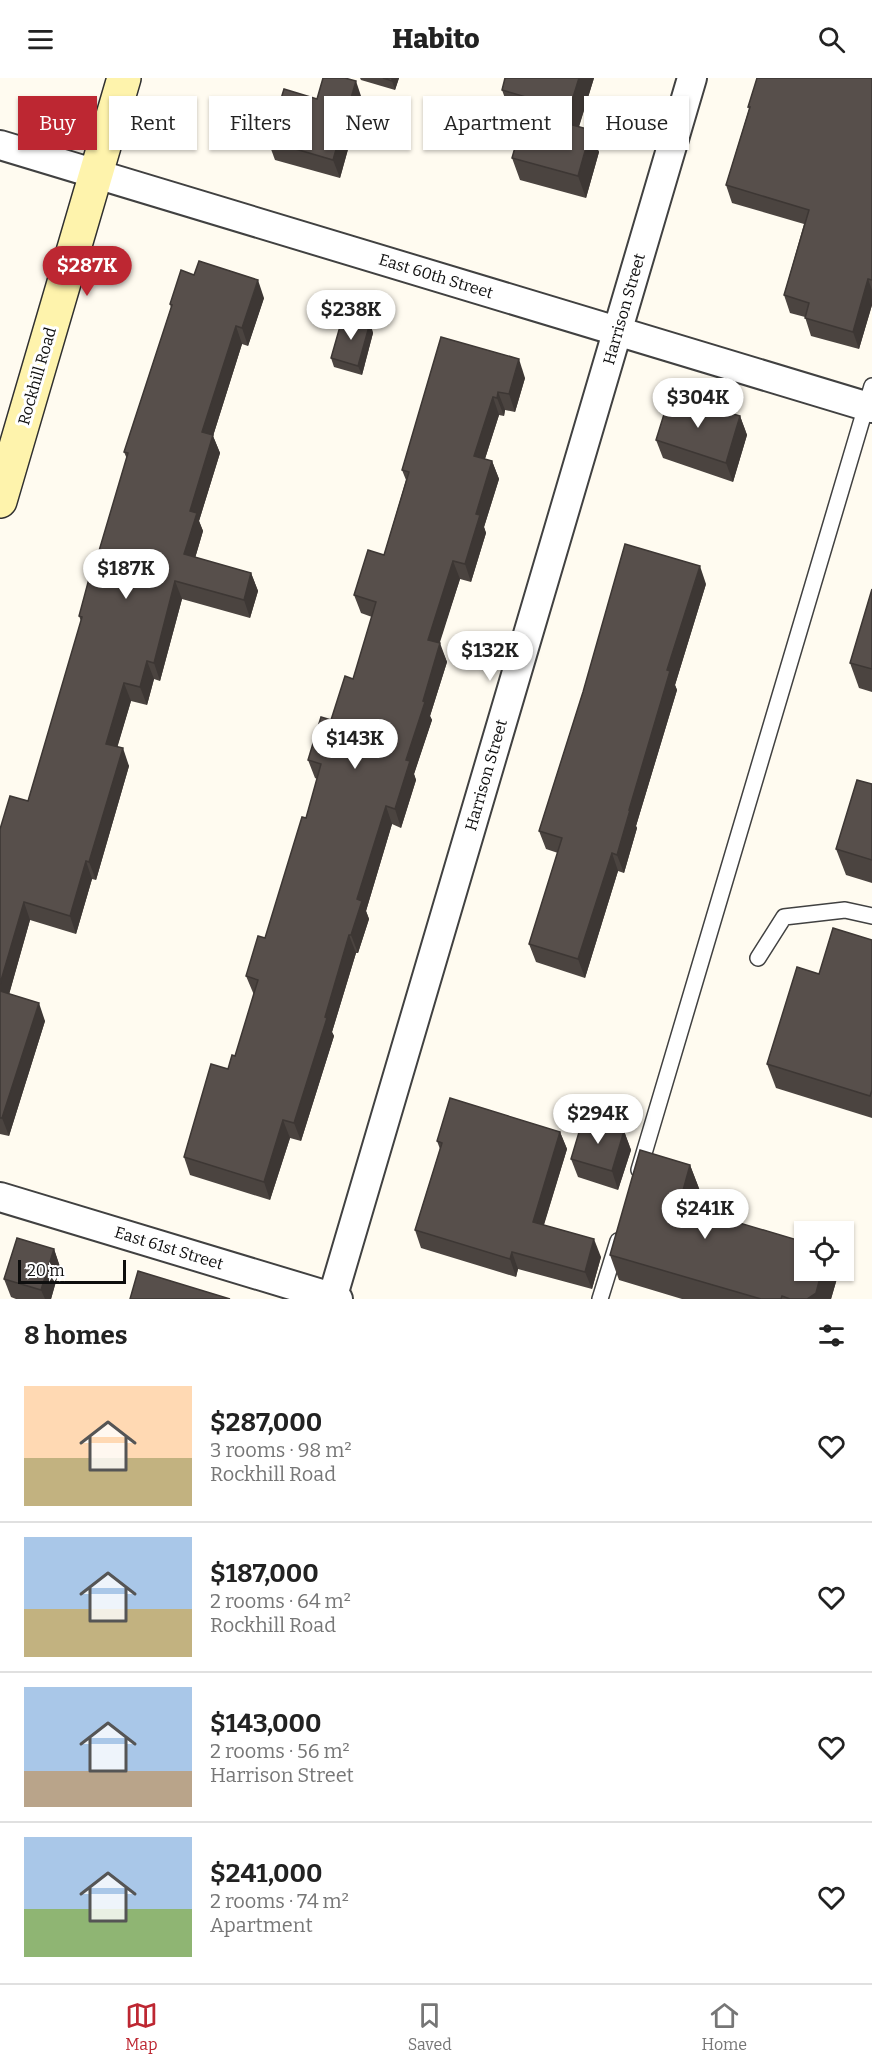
<!DOCTYPE html>
<html lang="en">
<head>
<meta charset="utf-8">
<style>
  body { margin:0; font-family:Bitter,serif; background:#f6f6f6; color:#222; height:100vh; display:flex; flex-direction:column; font-size:22px; white-space:nowrap }
  * { box-sizing:border-box; margin:0 }
  p { font-size:20px; color:#767676 }
  .icon { flex:none; width:33px; height:33px; fill:none; stroke:currentColor; stroke-width:2; stroke-linecap:round; stroke-linejoin:round }
  .map { position:relative; height:1221px; overflow:hidden }
  .panel { display:flex; flex-direction:column; background:#fff; flex:1 }
  .panel>* { flex:none }
  .top-card { position:absolute; left:18px; top:18px; width:837px; height:54px; display:flex; gap:12px }
  .tools { position:absolute; left:794px; top:1143px; display:grid; gap:12px }
  .tools a { display:grid; place-items:center; width:60px; height:60px; border-radius:0px; background:#fff; box-shadow:0 2px 4px #0004; font-size:30px }
  .scale { position:absolute; left:18px; bottom:15px; width:108px; box-sizing:border-box; padding-left:6px; border:3px solid #0e0e0e; border-top:0; font-size:16px; line-height:21px; white-space:nowrap; color:#0e0e0e; -webkit-text-stroke:4px #fff; paint-order:stroke }
  .price { position:absolute; translate:-50% -51px; padding:0 14px; border-radius:21px; background:#fff; color:#222; font-size:20px; line-height:39px; filter:drop-shadow(0 2px 3px #0008) }
  .price::after { content:''; position:absolute; left:50%; top:36px; width:18px; height:14px; margin-left:-9px; background:inherit; clip-path:polygon(0 0,100% 0,50% 100%) }
  .price.active { background:#bd2732; color:#fff }
  ul { padding:0; list-style:none }
  li { display:flex; align-items:center; gap:18px; height:150px; padding:0 24px }
  li+li { border-top:2px solid #e0e0e0 }
  li span { display:grid; place-items:center; flex:none; width:168px; height:120px; border-radius:0px; color:#555 }
  li>.icon { margin-inline-start:auto }
  span .icon { width:72px; height:72px; fill:#fffc; stroke-width:1 }
  li b { font-size:26px }
  h2 { display:flex; justify-content:space-between; align-items:center; height:72px; padding:0 24px; font-size:26px }
  .tag { padding:0 21px; border-radius:0px; background:#fff; box-shadow:0 2px 4px #0004; font-size:21px; line-height:54px }
  .tag.active { background:#bd2732; color:#fff }
  header { display:flex; justify-content:space-between; align-items:center; height:78px; padding:0 24px; background:#fff; font-size:27px; font-weight:800 }
  .tabs { display:flex; justify-content:space-around; align-items:center; height:84px; border-top:2px solid #e0e0e0; background:#fff; font-size:16px; color:#767676 }
  .tabs a { display:grid; justify-items:center; gap:3px }
  .tabs .active { color:#bd2732 }
  .map>svg:first-child { display:block }
  .lines { fill:none; stroke-linecap:round; stroke-linejoin:round }
  .service-casing { stroke:#414141; stroke-width:18 }
  .minor-casing { stroke:#414141; stroke-width:32 }
  .secondary-casing { stroke:#303030; stroke-width:36 }
  .service { stroke:#fff; stroke-width:15 }
  .minor { stroke:#fff; stroke-width:28 }
  .secondary { stroke:#fef3ac; stroke-width:33 }
  .wall { fill:#4b4440 }
  .shaded-wall { fill:#3d3734 }
  .building { fill:#574f4b; stroke:#3d3734; stroke-width:1.5 }
  .labels { text-anchor:middle; dominant-baseline:central; stroke-width:6; stroke-linejoin:round; paint-order:stroke }
  .street-label { font-size:16px; fill:#0e0e0e; stroke:#fff }
</style>
</head>
<body>
<header><svg class="icon" aria-label="menu" viewBox="0 0 24 24"><path d="M4 6h16M4 12h16M4 18h16"/></svg>Habito<svg class="icon" aria-label="search" viewBox="0 0 24 24"><circle cx="10" cy="10" r="6"/><path d="M15 15l6 6"/></svg></header>
<div class="map">
<svg width="872" height="1221" viewBox="0 0 872 1221">
  <rect width="100%" height="100%" fill="#fffbf0"/>
  <g class="lines">
    <defs>
      <g id="service">
        <polyline points="758,880 784,839 845,832 872,838"/>
        <polyline points="639,1092 872,308"/>
        <polyline points="600,1221 618,1163"/>
      </g>
      <g id="minor">
        <polyline points="0,67 872,330"/>
        <polyline points="0,1119 338,1221"/>
        <polyline points="332,1221 692,0"/>
      </g>
      <polyline id="secondary" points="0,423 124,0"/>
    </defs>
    <use href="#service" class="service-casing"/>
    <use href="#minor" class="minor-casing"/>
    <use href="#secondary" class="secondary-casing"/>
    <use href="#service" class="service"/>
    <use href="#minor" class="minor"/>
    <use href="#secondary" class="secondary"/>
  </g>
  <g class="wall">
    <polygon points="360,0 399,0 395,12 361,2"/>
    <polygon points="594,0 579,49 599,74 586,120 520,102 512,80 524,38 510,34 502,12"/>
    <polygon points="872,0 872,227 859,271 811,258 805,239 790,235 784,217 804,146 732,125 726,107 749,31 748,29"/>
    <polygon points="362,21 340,100 275,82 268,63"/>
    <polygon points="264,220 248,268 242,266 213,358 220,375 199,443 203,453 195,480 251,495 258,513 250,540 182,521 160,603 154,601 147,627 131,623 117,669 129,688 96,802 92,801 76,856 30,842 9,916 45,943 9,1058 0,1056 0,751 28,723 81,543 79,538 127,381 124,374 171,230 170,226"/>
    <polygon points="370,245 373,255 362,297 334,289 331,280"/>
    <polygon points="441,259 525,300 515,334 505,332 504,338 499,337 485,381 492,383 499,401 484,449 486,455 471,504 460,501 439,565 447,584 430,638 432,642 414,696 416,702 401,750 392,746 366,833 369,841 358,875 356,875 332,954 334,958 301,1063 290,1060 270,1122 190,1097 184,1079 235,978 254,917 246,898 265,860 306,740 317,701 315,700 308,682 353,601 372,539 361,535 354,517 384,477 406,402 402,392"/>
    <polygon points="740,338 747,357 733,404 663,380 656,362"/>
    <polygon points="706,506 675,607 677,612 636,748 637,750 624,795 618,793 585,900 536,884 529,866 558,775 546,771 539,753 583,614"/>
    <polygon points="872,511 872,614 859,610 850,585"/>
    <polygon points="872,706 872,805 846,797 836,771"/>
    <polygon points="872,862 872,1040 776,1010 767,986 819,896"/>
    <polygon points="624,1053 631,1072 618,1112 578,1099 571,1081"/>
    <polygon points="560,1054 567,1071 544,1147 601,1179 592,1211 518,1191 516,1199 421,1170 415,1152 440,1071 437,1063"/>
    <polygon points="690,1087 700,1113 694,1131 838,1197 831,1221 682,1221 619,1202 610,1177"/>
    <polygon points="54,1171 60,1189 51,1221 16,1221 11,1219 4,1201"/>
  </g>
  <g class="shaded-wall">
    <polygon points="392,0 399,0 395,12 392,3"/>
    <polygon points="579,0 594,0 573,67 565,45"/>
    <polygon points="356,3 362,21 340,100 333,82"/>
    <polygon points="591,52 599,74 586,120 578,98"/>
    <polygon points="868,201 872,212 872,227 859,271 853,254"/>
    <polygon points="258,202 264,220 248,268 242,250"/>
    <polygon points="370,245 373,255 362,297 358,288"/>
    <polygon points="236,248 242,266 213,358 220,375 199,443 203,453 191,494 184,476 202,354"/>
    <polygon points="519,281 525,300 515,334 509,316"/>
    <polygon points="498,314 505,332 504,338 497,320"/>
    <polygon points="493,319 499,337 480,396 474,378"/>
    <polygon points="740,338 747,357 733,404 726,385"/>
    <polygon points="492,383 499,401 484,449 486,455 471,504 465,486 476,436"/>
    <polygon points="453,483 460,501 435,580 428,562"/>
    <polygon points="700,488 706,506 675,607 677,612 636,748 637,750 624,795 617,777 667,592"/>
    <polygon points="251,495 258,513 250,540 244,522"/>
    <polygon points="175,503 182,521 160,603 154,585"/>
    <polygon points="440,565 447,584 430,638 432,642 414,696 416,702 401,750 395,731 406,682"/>
    <polygon points="147,583 154,601 147,627 140,609"/>
    <polygon points="124,605 131,623 113,684 106,666"/>
    <polygon points="123,670 129,688 96,802 89,784"/>
    <polygon points="386,728 392,746 366,833 369,841 358,875 351,857 357,821"/>
    <polygon points="612,775 618,793 585,900 578,881"/>
    <polygon points="86,783 92,801 76,856 70,838"/>
    <polygon points="24,824 30,842 5,931 0,918 0,906"/>
    <polygon points="349,857 356,875 332,954 334,958 301,1063 294,1045"/>
    <polygon points="39,925 45,943 9,1058 2,1040"/>
    <polygon points="283,1042 290,1060 270,1122 264,1104"/>
    <polygon points="624,1053 631,1072 618,1112 612,1093"/>
    <polygon points="560,1054 567,1071 539,1162 533,1144"/>
    <polygon points="690,1087 700,1113 688,1153 679,1127"/>
    <polygon points="594,1161 601,1179 592,1211 585,1194"/>
    <polygon points="54,1171 60,1189 51,1221 45,1221 41,1212"/>
    <polygon points="512,1174 518,1191 516,1199 510,1181"/>
    <polygon points="822,1192 836,1192 838,1197 831,1221 807,1221"/>
  </g>
  <g class="building">
    <polygon points="323,0 345,0 356,3 333,82 268,63 284,11 317,21"/>
    <polygon points="383,0 392,0 392,3"/>
    <polygon points="505,0 579,0 565,45 591,52 578,98 512,80 529,20 502,12"/>
    <polygon points="757,0 872,0 872,202 868,201 853,254 805,240 809,225 784,217 809,132 726,107 750,29 748,29"/>
    <polygon points="199,183 258,202 242,250 236,248 202,354 213,357 190,433 197,435 184,476 251,495 244,522 175,503 154,585 147,583 140,609 124,605 106,666 123,670 89,784 86,783 70,838 24,824 0,906 0,751 10,718 28,723 82,539 79,538 94,482 96,483 128,375 124,374 172,227 170,226 181,192 194,197"/>
    <polygon points="343,238 370,245 358,288 331,280"/>
    <polygon points="441,259 519,281 509,316 498,314 497,320 493,319 474,378 492,383 476,436 480,437 465,486 453,483 428,562 440,565 423,623 425,624 406,682 410,683 395,731 386,728 357,821 362,823 351,857 349,857 325,939 327,940 294,1045 283,1042 264,1104 184,1079 211,986 228,991 232,977 235,978 258,902 246,898 258,858 265,860 302,739 306,740 321,686 308,682 321,639 331,642 345,598 353,601 376,524 354,517 368,472 384,477 409,394 402,392"/>
    <polygon points="670,317 740,338 726,385 656,362"/>
    <polygon points="625,466 700,488 667,592 670,593 629,732 630,732 617,777 612,775 578,881 529,866 562,760 539,753 583,614"/>
    <polygon points="872,511 872,591 850,585"/>
    <polygon points="857,702 872,706 872,782 836,771"/>
    <polygon points="833,850 872,862 872,1012 870,1018 767,986 797,889 819,896"/>
    <polygon points="0,913 39,925 2,1040 0,1040"/>
    <polygon points="450,1020 560,1054 533,1144 594,1161 585,1194 512,1174 510,1181 415,1152 442,1065 437,1063"/>
    <polygon points="583,1041 624,1053 612,1093 571,1081"/>
    <polygon points="640,1072 690,1087 679,1127 804,1164 804,1192 822,1192 816,1215 807,1221 790,1221 782,1218 781,1221 761,1221 610,1177"/>
    <polygon points="17,1160 54,1171 41,1212 4,1201"/>
    <polygon points="138,1193 230,1221 130,1221"/>
  </g>
  <g class="labels">
    <g class="street-label">
      <text transform="translate(436 198) rotate(17)">East 60th Street</text>
      <text transform="translate(624 231) rotate(-74)">Harrison Street</text>
      <text transform="translate(37 298) rotate(-74)">Rockhill Road</text>
      <text transform="translate(486 697) rotate(-74)">Harrison Street</text>
      <text transform="translate(169 1170) rotate(17)">East 61st Street</text>
    </g>
  </g>
</svg>
<div class="tools">
<a><svg class="icon" aria-label="locate" viewBox="0 0 24 24"><circle cx="12" cy="12" r="6"/><path d="M12 2v4M12 18v4M2 12h4M18 12h4"/></svg></a>
</div>
<div class="scale">20 m</div>
<b class="price active" style="left:87px;top:219px">$287K</b>
<b class="price" style="left:351px;top:263px">$238K</b>
<b class="price" style="left:698px;top:351px">$304K</b>
<b class="price" style="left:126px;top:522px">$187K</b>
<b class="price" style="left:490px;top:604px">$132K</b>
<b class="price" style="left:355px;top:692px">$143K</b>
<b class="price" style="left:598px;top:1067px">$294K</b>
<b class="price" style="left:705px;top:1162px">$241K</b>
<div class="top-card">
<a class="tag active">Buy</a>
<a class="tag">Rent</a>
<a class="tag">Filters</a>
<a class="tag">New</a>
<a class="tag">Apartment</a>
<a class="tag">House</a>
</div>
</div>
<section class="panel">
<h2>8 homes<svg class="icon" aria-label="filters" viewBox="0 0 24 24"><path d="M4 7h16M4 17h16"/><circle cx="9" cy="7" r="2"/><circle cx="15" cy="17" r="2"/></svg></h2>
<ul>
<li><span style="background:linear-gradient(#ffd9b3 60%,#c2b280 0)"><svg class="icon" aria-label="home" viewBox="0 0 24 24"><path d="M3 11l9-7 9 7M6 9v11h12V9"/></svg></span><div><b>$287,000</b><p>3 rooms · 98 m²</p><p>Rockhill Road</p></div><svg class="icon" aria-label="heart" viewBox="0 0 24 24"><path d="M12 20l-8-8c-3-5 5-10 8-4 3-6 11-1 8 4z"/></svg></li>
<li><span style="background:linear-gradient(#a9c7e8 60%,#c2b280 0)"><svg class="icon" aria-label="home" viewBox="0 0 24 24"><path d="M3 11l9-7 9 7M6 9v11h12V9"/></svg></span><div><b>$187,000</b><p>2 rooms · 64 m²</p><p>Rockhill Road</p></div><svg class="icon" aria-label="heart" viewBox="0 0 24 24"><path d="M12 20l-8-8c-3-5 5-10 8-4 3-6 11-1 8 4z"/></svg></li>
<li><span style="background:linear-gradient(#a9c7e8 70%,#b9a48a 0)"><svg class="icon" aria-label="home" viewBox="0 0 24 24"><path d="M3 11l9-7 9 7M6 9v11h12V9"/></svg></span><div><b>$143,000</b><p>2 rooms · 56 m²</p><p>Harrison Street</p></div><svg class="icon" aria-label="heart" viewBox="0 0 24 24"><path d="M12 20l-8-8c-3-5 5-10 8-4 3-6 11-1 8 4z"/></svg></li>
<li><span style="background:linear-gradient(#a9c7e8 60%,#8fb573 0)"><svg class="icon" aria-label="home" viewBox="0 0 24 24"><path d="M3 11l9-7 9 7M6 9v11h12V9"/></svg></span><div><b>$241,000</b><p>2 rooms · 74 m²</p><p>Apartment</p></div><svg class="icon" aria-label="heart" viewBox="0 0 24 24"><path d="M12 20l-8-8c-3-5 5-10 8-4 3-6 11-1 8 4z"/></svg></li>
</ul>
</section>
<nav class="tabs">
<a class="active"><svg class="icon" aria-label="map" viewBox="0 0 24 24"><path d="M3 6l6-2 6 2 6-2v14l-6 2-6-2-6 2zM9 4v14M15 6v14"/></svg>Map</a>
<a><svg class="icon" aria-label="saved" viewBox="0 0 24 24"><path d="M7 4h10v16l-5-4-5 4z"/></svg>Saved</a>
<a><svg class="icon" aria-label="home" viewBox="0 0 24 24"><path d="M3 11l9-7 9 7M6 9v11h12V9"/></svg>Home</a>
</nav>
</body>
</html>
